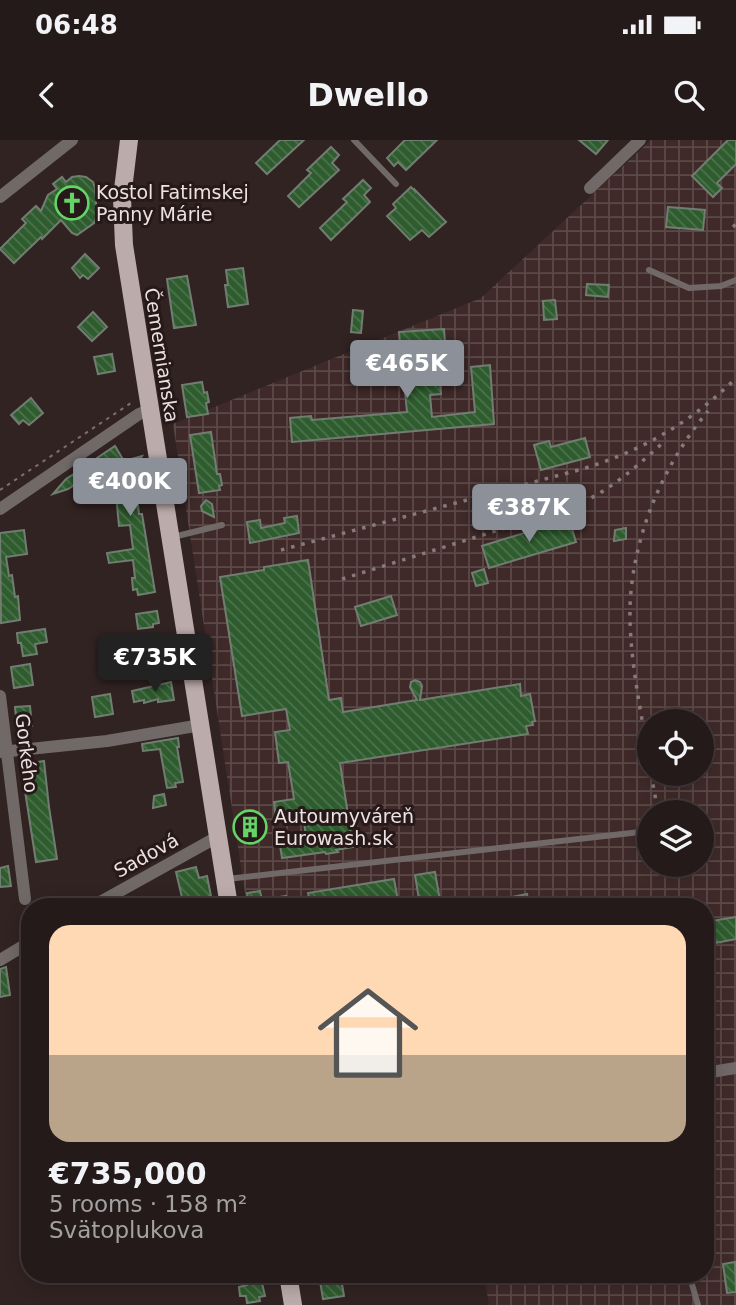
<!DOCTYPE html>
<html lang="en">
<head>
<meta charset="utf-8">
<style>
  body { margin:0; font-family:"DejaVu Sans",sans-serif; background:#2d2323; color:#f1f3f6; height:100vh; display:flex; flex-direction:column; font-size:26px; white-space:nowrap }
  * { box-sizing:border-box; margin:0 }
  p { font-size:23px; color:#a3a1a2 }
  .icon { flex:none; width:38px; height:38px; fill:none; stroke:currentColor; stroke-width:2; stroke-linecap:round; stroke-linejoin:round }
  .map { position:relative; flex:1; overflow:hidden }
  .details { position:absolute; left:21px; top:758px; width:693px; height:385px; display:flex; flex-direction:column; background:#251a1a; border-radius:28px; box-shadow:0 4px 18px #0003,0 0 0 2px #423839 }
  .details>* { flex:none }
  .controls { position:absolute; left:637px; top:569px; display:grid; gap:14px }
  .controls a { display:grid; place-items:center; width:77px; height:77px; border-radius:50%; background:#251a1a; box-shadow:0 4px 18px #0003,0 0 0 2px #423839; font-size:35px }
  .price { position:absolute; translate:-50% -60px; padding:0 16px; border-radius:7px; background:#8c9099; color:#fff; font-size:23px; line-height:46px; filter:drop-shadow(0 2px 4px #0008) }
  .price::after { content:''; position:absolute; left:50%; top:42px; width:21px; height:16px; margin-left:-10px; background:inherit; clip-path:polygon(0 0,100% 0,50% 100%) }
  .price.current { background:#222; color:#fff }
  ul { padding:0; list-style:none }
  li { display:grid; align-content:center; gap:14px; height:371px; padding:0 28px }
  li+li { border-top:2px solid #423839 }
  li span { display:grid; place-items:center; height:217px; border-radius:21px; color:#555 }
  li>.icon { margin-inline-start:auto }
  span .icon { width:126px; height:126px; fill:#fffc; stroke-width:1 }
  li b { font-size:30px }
  .status { display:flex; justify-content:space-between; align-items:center; height:49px; padding:0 35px; background:#251a1a; direction:ltr }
  .status svg { height:19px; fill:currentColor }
  header { display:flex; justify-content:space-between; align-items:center; height:91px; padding:0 28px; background:#251a1a; font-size:32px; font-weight:700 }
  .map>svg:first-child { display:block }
  .industrial { fill:url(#industrial-grid); fill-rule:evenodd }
  .building { fill:url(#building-back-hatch); stroke:#727d72; stroke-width:2 }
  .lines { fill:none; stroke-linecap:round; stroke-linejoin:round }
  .path { stroke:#7c706f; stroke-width:2; stroke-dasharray:3.5 5; stroke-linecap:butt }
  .service { stroke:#706968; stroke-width:6 }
  .minor { stroke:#706968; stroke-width:12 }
  .primary { stroke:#bbabaa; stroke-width:18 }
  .rail { stroke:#877b7a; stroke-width:3.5; stroke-dasharray:3.5 7; stroke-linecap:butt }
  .labels { text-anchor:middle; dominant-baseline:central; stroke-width:6; stroke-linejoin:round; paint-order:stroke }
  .poi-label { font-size:19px; fill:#ebe2e1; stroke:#271919; text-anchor:start }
  .street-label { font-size:19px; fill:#ebe2e1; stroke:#271919 }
</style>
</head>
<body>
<div class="status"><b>06:48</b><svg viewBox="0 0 49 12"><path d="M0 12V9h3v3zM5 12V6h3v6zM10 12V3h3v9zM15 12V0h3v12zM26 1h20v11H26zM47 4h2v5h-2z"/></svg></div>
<header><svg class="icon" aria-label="back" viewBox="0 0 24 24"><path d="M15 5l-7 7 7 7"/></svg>Dwello<svg class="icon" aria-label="search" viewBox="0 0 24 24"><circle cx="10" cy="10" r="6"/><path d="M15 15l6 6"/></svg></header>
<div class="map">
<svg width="736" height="1165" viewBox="0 0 736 1165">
  <defs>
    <pattern id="industrial-grid" width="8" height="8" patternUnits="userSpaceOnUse" patternTransform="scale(1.75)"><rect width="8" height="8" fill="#3f2a29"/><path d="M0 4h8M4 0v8" fill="none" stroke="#5b4948"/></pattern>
    <pattern id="building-back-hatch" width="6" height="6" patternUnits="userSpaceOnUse" patternTransform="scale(1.75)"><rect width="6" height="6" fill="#2e5c2e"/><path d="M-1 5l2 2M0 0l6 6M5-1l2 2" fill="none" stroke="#4c734c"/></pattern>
  </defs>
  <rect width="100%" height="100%" fill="#312322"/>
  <path class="industrial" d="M651,0h85v1165h-247l-5,-31h221v-368h-458l-74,-482 308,-126zM649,581h53v53h-53zM649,672h53v52h-53z"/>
  <g class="building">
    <polygon points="280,0 304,0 267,34 256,23"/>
    <polygon points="405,0 437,0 406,30 398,22 394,26 387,18"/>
    <polygon points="579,0 608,0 596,14"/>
    <polygon points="728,0 736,0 736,24 717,43 722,48 713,57 692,36"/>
    <polygon points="331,7 339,15 332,23 339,30 299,67 288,56 311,33 307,30"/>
    <polygon points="79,36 86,37 93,42 95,48 97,75 94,83 77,95 72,93 61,80 42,99 41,97 14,123 0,109 26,83 22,79 36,66 41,71 48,55 57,49 53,44 62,37 66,42 72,37"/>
    <polygon points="363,40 371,48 364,55 370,62 331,100 320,88 347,62 343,59"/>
    <polygon points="411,47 415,51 415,50 446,82 429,97 422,90 410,100 387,76 396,68 393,64"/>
    <polygon points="668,67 705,70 703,90 666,87"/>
    <polygon points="85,114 99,128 88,139 83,135 80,138 72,128"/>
    <polygon points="243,128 248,164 228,167 225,145 228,145 226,130"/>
    <polygon points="187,136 196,185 174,188 167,139"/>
    <polygon points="587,144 609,145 608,157 586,155"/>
    <polygon points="555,160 557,179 544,180 543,161"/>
    <polygon points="353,170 363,171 361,193 351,192"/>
    <polygon points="93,172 107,187 92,201 78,187"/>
    <polygon points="444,189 445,202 425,204 428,233 439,232 441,254 430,255 432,277 475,272 471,227 490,225 494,284 292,302 290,278 311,276 312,280 407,272 399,192"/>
    <polygon points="112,214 115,231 98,234 94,217"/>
    <polygon points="202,242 204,253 207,252 209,262 206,263 208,274 187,277 182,245"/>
    <polygon points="31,258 43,273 29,285 23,280 19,284 11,275"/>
    <polygon points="211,292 217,334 220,334 222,345 219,346 220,350 199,353 190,295"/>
    <polygon points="585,298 590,317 541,330 534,305 549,301 551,307"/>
    <polygon points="115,306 124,321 142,316 134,331 139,374 142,374 155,452 138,455 137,449 133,450 132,438 135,438 133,420 109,423 107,413 133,409 130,385 119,386 115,344 97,318"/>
    <polygon points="77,332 85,332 82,340 68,349 53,354 66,339"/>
    <polygon points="206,360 212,364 214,377 202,371 201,366"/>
    <polygon points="297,376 299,393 250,403 247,382 260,380 261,388 285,383 284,378"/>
    <polygon points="569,379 576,402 489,428 482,406"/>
    <polygon points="626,388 626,399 614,401 615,390"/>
    <polygon points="24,390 27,414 6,417 9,436 12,435 15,457 18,456 20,480 1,483 0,393"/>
    <polygon points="308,420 329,560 341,558 343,572 417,560 410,547 411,542 415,540 420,542 422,546 420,560 520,544 521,556 530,554 535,581 532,582 533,585 526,586 528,594 340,623 353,707 336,710 338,712 326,714 325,712 282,718 279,699 306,696 303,675 276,679 274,662 294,659 288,622 279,623 275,592 290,590 286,569 242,576 220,437 264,430 264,427"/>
    <polygon points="484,429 488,443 476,446 472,433"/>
    <polygon points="391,456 397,475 361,486 355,467"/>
    <polygon points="157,471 159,483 153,484 153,487 138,489 136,474"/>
    <polygon points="45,489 47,502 35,504 37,514 23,516 21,503 18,503 17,493"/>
    <polygon points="143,497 145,506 121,510 120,501"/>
    <polygon points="166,505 168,523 154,526 154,523 141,525 138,509"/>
    <polygon points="30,524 33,545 14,548 11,527"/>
    <polygon points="171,542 174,560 158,562 158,559 144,563 144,560 134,562 132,551"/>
    <polygon points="110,554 113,574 95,577 92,557"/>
    <polygon points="30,566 32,586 17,588 15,567"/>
    <polygon points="178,598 179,607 177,607 183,642 175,643 176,647 167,648 160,609 143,611 142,604"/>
    <polygon points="44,621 49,667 57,719 36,722 21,625"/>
    <polygon points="164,654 166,665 153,668 154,656"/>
    <polygon points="257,678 261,688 243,695 239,685"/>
    <polygon points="8,726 11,746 0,747 0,728"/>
    <polygon points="196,727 199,738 207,736 211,756 200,759 202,766 184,766 176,732"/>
    <polygon points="435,732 441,766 420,766 415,735"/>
    <polygon points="394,739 399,766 378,766 377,764 365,766 311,766 308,753"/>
    <polygon points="260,751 262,760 286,756 288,766 249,766 247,753"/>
    <polygon points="527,754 529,766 487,766 487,762"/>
    <polygon points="736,777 736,799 705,805 705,782"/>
    <polygon points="6,827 10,855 0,857 0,829"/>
    <polygon points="735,1122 736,1152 727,1153 723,1124"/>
    <polygon points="245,1134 256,1134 258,1143 262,1143 265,1156 259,1157 260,1161 247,1163 246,1156 240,1156 239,1147 247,1145"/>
    <polygon points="341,1138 344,1156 323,1159 320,1141"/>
  </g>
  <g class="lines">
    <g class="path">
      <polyline points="0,350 134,261"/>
      <polyline points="25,770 27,789"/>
    </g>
    <g class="service">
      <polyline points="354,0 396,44"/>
      <polyline points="649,130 689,148 721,146 736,140"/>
      <polyline points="173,397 222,385"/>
      <polyline points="227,739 649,691"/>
      <polyline points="689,1134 698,1165"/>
    </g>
    <g class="minor">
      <polyline points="590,48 640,0"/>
      <polyline points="0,57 72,0"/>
      <polyline points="0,369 139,274 149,270"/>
      <polyline points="0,556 25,759"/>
      <polyline points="0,612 107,601 201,585"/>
      <polyline points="93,766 219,696"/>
      <polyline points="0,820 30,802"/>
      <polyline points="705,933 736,928"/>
    </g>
    <g class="primary">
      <polyline points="129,0 122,58 124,105 229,766"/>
      <polyline points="288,1134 293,1165"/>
    </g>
    <g class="rail">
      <polyline points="733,87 736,84"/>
      <path d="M281,410l294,-79c62,-17 116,-48 161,-93"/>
      <path d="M342,439l227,-71c38,-14 67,-41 97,-68"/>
      <path d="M649,621c-8,-51 -20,-103 -19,-155 3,-71 33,-141 78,-195"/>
      <polyline points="651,634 657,666"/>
    </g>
  </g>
  <defs>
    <symbol id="church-ring" viewBox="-11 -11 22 22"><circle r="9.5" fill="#271919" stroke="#65d467" stroke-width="1.5"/><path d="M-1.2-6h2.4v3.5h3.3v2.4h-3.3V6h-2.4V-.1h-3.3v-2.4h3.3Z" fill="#65d467"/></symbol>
    <symbol id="building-ring" viewBox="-11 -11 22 22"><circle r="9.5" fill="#271919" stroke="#65d467" stroke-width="1.5"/><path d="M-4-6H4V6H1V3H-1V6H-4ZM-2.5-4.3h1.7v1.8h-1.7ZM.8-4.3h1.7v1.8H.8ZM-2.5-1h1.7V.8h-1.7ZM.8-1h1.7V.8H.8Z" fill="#65d467"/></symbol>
  </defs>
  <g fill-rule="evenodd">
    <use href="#church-ring" x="53" y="44" width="38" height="38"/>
    <use href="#building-ring" x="231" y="668" width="38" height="38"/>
  </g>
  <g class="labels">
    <g class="poi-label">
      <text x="96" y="52">Kostol Fatimskej<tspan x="96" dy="22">Panny Márie</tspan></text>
      <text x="274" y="676">Autoumyváreň<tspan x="274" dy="22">Eurowash.sk</tspan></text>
    </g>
    <g class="street-label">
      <text transform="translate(162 215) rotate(81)">Čemernianska</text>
      <text transform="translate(27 613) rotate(83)">Gorkého</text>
      <text transform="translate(146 715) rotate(-29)">Sadová</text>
    </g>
  </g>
</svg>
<div class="controls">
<a><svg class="icon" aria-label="locate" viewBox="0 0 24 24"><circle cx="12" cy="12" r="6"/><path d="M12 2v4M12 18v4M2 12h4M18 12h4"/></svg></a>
<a><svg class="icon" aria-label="layers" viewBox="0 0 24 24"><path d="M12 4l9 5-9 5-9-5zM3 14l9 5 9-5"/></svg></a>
</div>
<b class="price" style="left:407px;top:260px">€465K</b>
<b class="price" style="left:130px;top:378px">€400K</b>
<b class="price" style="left:529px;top:404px">€387K</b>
<b class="price current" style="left:155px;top:554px">€735K</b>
<section class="details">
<ul>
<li><span style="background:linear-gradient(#ffd9b3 60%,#b9a48a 0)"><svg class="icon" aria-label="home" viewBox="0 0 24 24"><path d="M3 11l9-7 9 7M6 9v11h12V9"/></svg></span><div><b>€735,000</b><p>5 rooms · 158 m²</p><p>Svätoplukova</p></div></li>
</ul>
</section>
</div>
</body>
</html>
